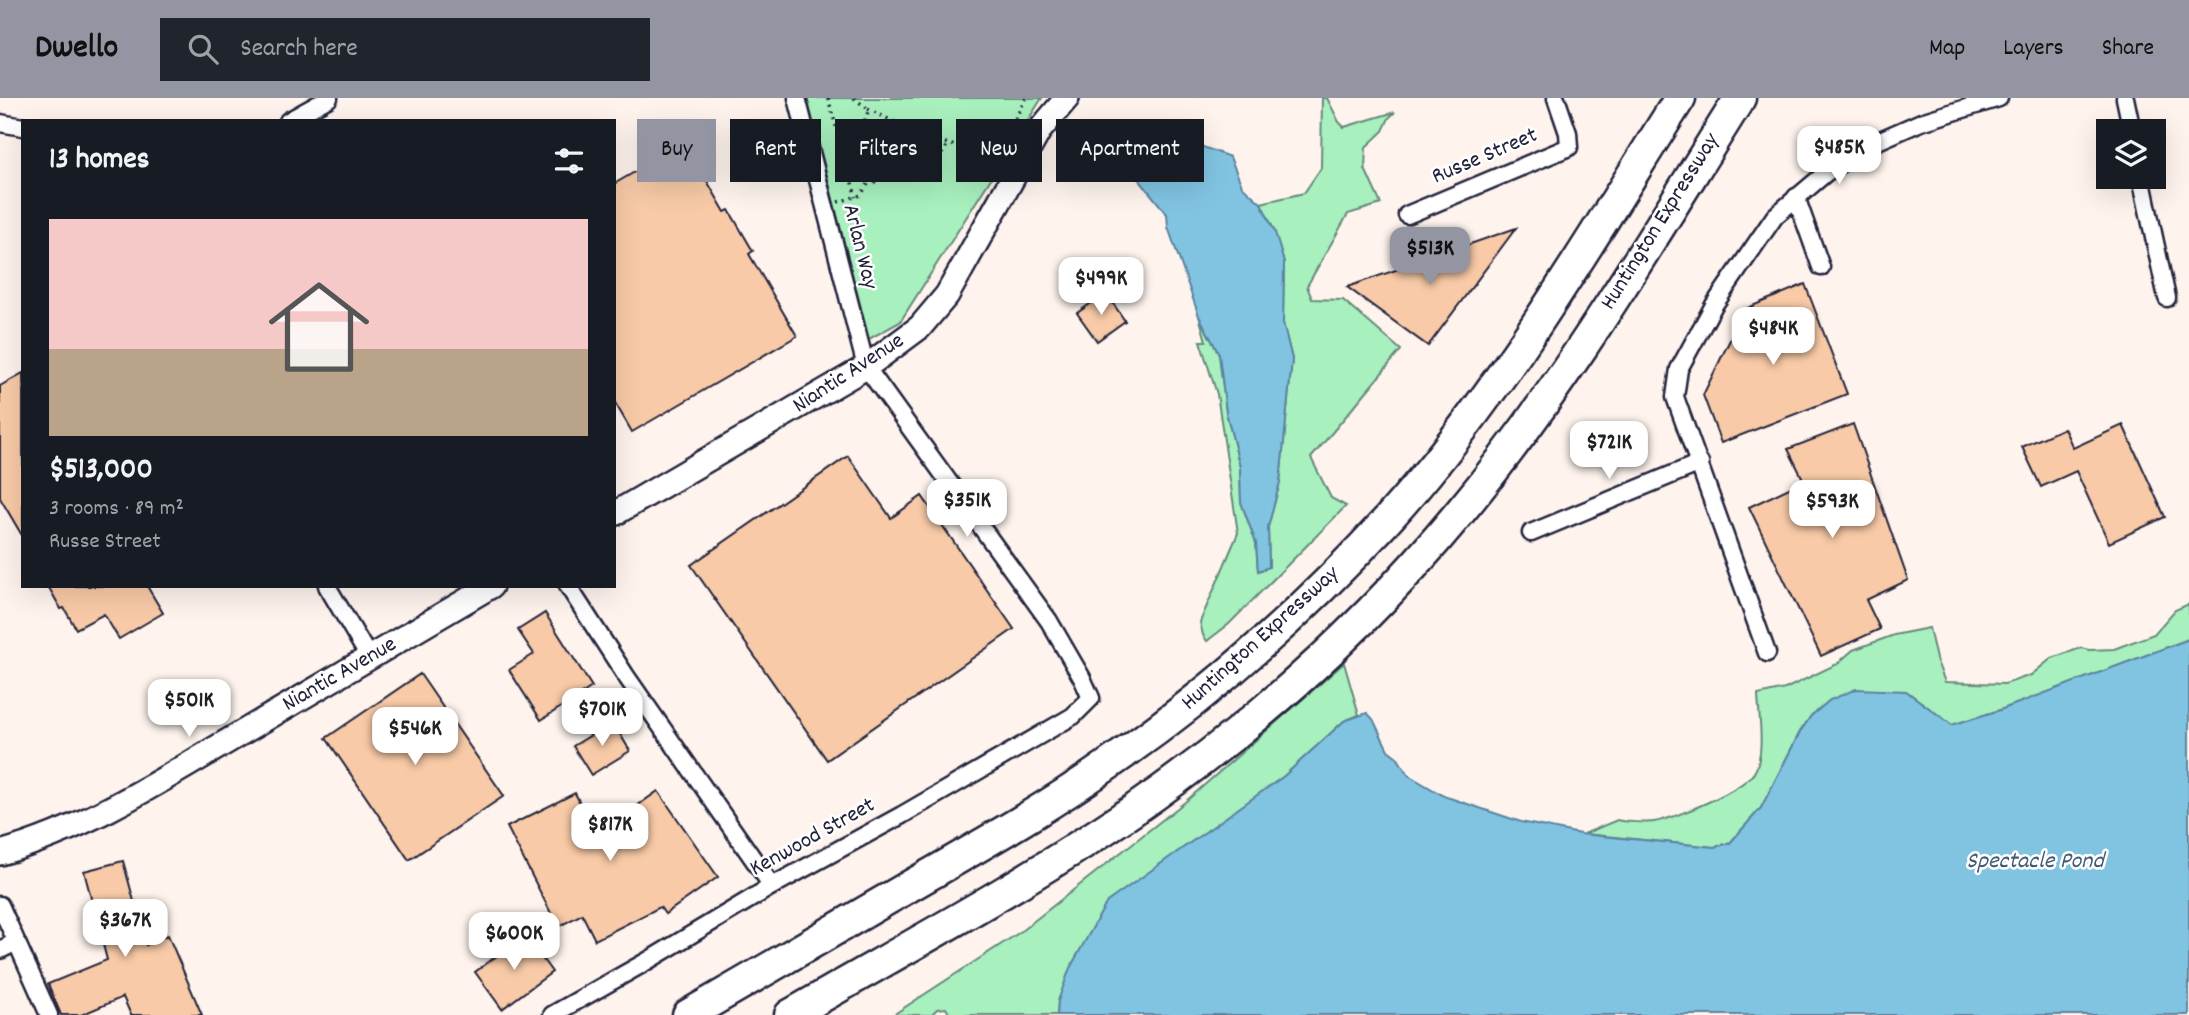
<!DOCTYPE html>
<html lang="en">
<head>
<meta charset="utf-8">
<style>
  body { margin:0; font-family:Dekko,sans-serif; background:#20242c; color:#f1f3f6; height:100vh; display:flex; flex-direction:column; font-size:26px; white-space:nowrap }
  * { box-sizing:border-box; margin:0 }
  p { font-size:23px; color:#9ea1a6 }
  .icon { flex:none; width:38px; height:38px; fill:none; stroke:currentColor; stroke-width:2; stroke-linecap:round; stroke-linejoin:round }
  .map { position:relative; flex:1; overflow:hidden }
  .panel { position:absolute; left:21px; top:21px; width:595px; height:469px; display:flex; flex-direction:column; background:#171b24; border-radius:0px; box-shadow:0 7px 28px #0002 }
  .panel>* { flex:none }
  .hud { position:absolute; left:637px; top:21px; width:665px; height:63px; display:flex; gap:14px }
  .buttons { position:absolute; left:2096px; top:21px; display:grid; gap:14px }
  .buttons a { display:grid; place-items:center; width:70px; height:70px; border-radius:0px; background:#171b24; box-shadow:0 7px 28px #0002; font-size:35px }
  .price { position:absolute; translate:-50% -60px; padding:0 16px; border-radius:14px; background:#fff; color:#222; font-size:23px; line-height:46px; filter:drop-shadow(0 2px 4px #0008) }
  .price::after { content:''; position:absolute; left:50%; top:42px; width:21px; height:16px; margin-left:-10px; background:inherit; clip-path:polygon(0 0,100% 0,50% 100%) }
  .price.current { background:#9495a2; color:#111 }
  ul { padding:0; list-style:none }
  li { display:grid; align-content:center; gap:14px; height:371px; padding:0 28px }
  li span { display:grid; place-items:center; height:217px; border-radius:0px; color:#555 }
  li>.icon { margin-inline-start:auto }
  span .icon { width:126px; height:126px; fill:#fffc; stroke-width:1 }
  li b { font-size:30px }
  h2 { display:flex; justify-content:space-between; align-items:center; height:84px; padding:0 28px; font-size:30px }
  .pill { padding:0 24px; border-radius:0px; background:#171b24; box-shadow:0 7px 28px #0002; font-size:24px; line-height:63px }
  .pill.current { background:#9495a2; color:#111 }
  header { display:flex; align-items:center; gap:42px; box-sizing:border-box; height:98px; padding:0 35px; background:#9495a2; color:#111 }
  header strong { font-size:33px }
  nav { display:flex; gap:38px; margin-inline-start:auto; font-size:24px }
  .search { width:490px; height:63px; background:#20242c; display:flex; align-items:center; gap:18px; box-sizing:border-box; padding:0 24px; border-radius:0px; color:#9ea1a6; font-size:26px }
  .map>svg:first-child { display:block }
  .green { fill:#a8f0be; stroke:#65897c; stroke-width:2 }
  .water { fill:#81c4e2; stroke:#5b839f; stroke-width:2 }
  .building { fill:#f8caa7; stroke:#22223b; stroke-width:2 }
  .lines { fill:none; stroke-linecap:round; stroke-linejoin:round }
  .street-casing { stroke:#22223b; stroke-width:21 }
  .secondary-casing { stroke:#22223b; stroke-width:28 }
  .highway-casing { stroke:#22223b; stroke-width:35 }
  .path { stroke:#22223b; stroke-width:3.5; stroke-dasharray:2 5; stroke-linecap:butt }
  .street { stroke:#fff; stroke-width:16 }
  .secondary { stroke:#fff; stroke-width:23 }
  .highway { stroke:#fff; stroke-width:30 }
  .labels { text-anchor:middle; dominant-baseline:central; stroke-width:5; stroke-linejoin:round; paint-order:stroke }
  .street-label { font-size:23px; fill:#22223b; stroke:#fff }
  .water-label { font-size:24px; font-style:italic; fill:#435b75; stroke:#fff }
</style>
</head>
<body>
<header>
<strong>Dwello</strong>
<div class="search"><svg class="icon" aria-label="search" viewBox="0 0 24 24"><circle cx="10" cy="10" r="6"/><path d="M15 15l6 6"/></svg>Search here</div>
<nav><a>Map</a><a>Layers</a><a>Share</a></nav>
</header>
<div class="map">
<svg width="2189" height="917" viewBox="0 0 2189 917">
  <rect width="100%" height="100%" fill="#fef4ed"/>
  <filter id="ink" filterUnits="userSpaceOnUse"><feTurbulence type="fractalNoise" baseFrequency=".0143" numOctaves="2"/><feDisplacementMap in="SourceGraphic" scale="14" xChannelSelector="R" yChannelSelector="G"/><feConvolveMatrix kernelMatrix="1 2 1 2 8 2 1 2 1" color-interpolation-filters="sRGB"/></filter>
  <g filter="url(#ink)">
    <g class="green">
      <polygon points="807,0 1042,0 900,224 869,241"/>
      <polygon points="1322,0 1327,0 1339,24 1344,29 1395,14 1389,20 1383,33 1366,49 1365,71 1381,106 1348,116 1307,188 1312,201 1343,202 1401,252 1311,360 1331,400 1346,408 1229,526 1207,543 1203,537 1200,524 1238,435 1217,296 1200,243 1206,243 1199,218 1219,256 1226,314 1240,369 1241,404 1256,445 1258,473 1269,469 1268,429 1280,384 1292,261 1283,225 1284,165 1273,130 1261,105 1304,95 1321,70"/>
      <path d="M2189,506v35l-189,71 -48,15 -46,-34 -76,9 -19,16 -11,16 -39,76 -31,35 -16,4 -130,-13 33,-14c7,2 30,3 37,2 20,-3 93,-34 101,-51 10,-19 4,-54 3,-76l27,-6 52,-25 16,-14 41,-15 35,-7 7,31 9,23 60,2 26,-9 21,-17 29,-10 8,2 25,-1 40,-15 21,-24z"/>
      <polygon points="1344,565 1359,617 1344,623 1284,678 1198,741 1058,903 1057,917 950,917 946,910 937,911 931,917 893,917 1020,834 1185,704"/>
    </g>
    <g class="water">
      <polygon points="1170,40 1179,40 1230,59 1242,88 1261,105 1275,134 1284,165 1283,225 1292,261 1280,384 1268,429 1269,469 1258,473 1256,445 1241,404 1240,369 1226,314 1219,256 1199,218 1168,129 1167,116 1141,84 1133,68 1144,45"/>
      <polygon points="2189,541 2189,917 1057,917 1058,903 1070,870 1107,804 1284,678 1344,623 1367,615 1373,621 1388,652 1397,659 1408,677 1444,698 1521,724 1580,736 1714,749 1730,745 1761,710 1800,634 1811,618 1830,602 1856,591 1906,593 1952,627 2000,612"/>
    </g>
    <g class="building">
      <polygon points="685,45 725,114 729,112 753,153 749,156 797,238 632,334 614,303 614,86"/>
      <polygon points="1516,130 1428,248 1347,189"/>
      <polygon points="1805,186 1847,296 1721,345 1703,297 1745,211"/>
      <polygon points="1106,195 1125,223 1097,243 1077,215"/>
      <polygon points="23,275 23,439 0,400 0,288"/>
      <polygon points="1853,326 1908,482 1866,502 1880,531 1821,558 1749,409 1804,383 1788,351"/>
      <polygon points="2123,327 2165,419 2109,445 2076,373 2041,389 2022,349 2064,330 2073,350"/>
      <polygon points="848,358 891,420 922,398 1014,531 827,662 691,467"/>
      <polygon points="48,488 147,488 163,515 119,541 104,516 76,531 64,510 61,511"/>
      <polygon points="545,515 592,589 541,622 509,572 534,556 518,532"/>
      <polygon points="420,576 504,698 409,762 326,640"/>
      <polygon points="613,624 630,653 591,677 573,648"/>
      <polygon points="658,693 718,779 665,816 660,809 595,842 582,816 558,829 507,729 575,695 596,737"/>
      <polygon points="123,763 146,847 168,837 202,917 131,917 123,899 81,917 61,917 48,886 107,862 84,773"/>
      <polygon points="525,837 552,874 502,911 475,874"/>
    </g>
    <g class="lines">
      <defs>
        <g id="street">
          <polyline points="2125,0 2132,33"/>
          <polyline points="288,23 329,0"/>
          <polyline points="0,25 23,29"/>
          <polyline points="2141,79 2167,200"/>
          <polyline points="1796,99 1821,169"/>
          <polyline points="1407,117 1569,49 1568,35 1556,0"/>
          <polyline points="1531,435 1700,365"/>
          <polyline points="327,488 370,561"/>
          <polyline points="568,488 626,578 772,788"/>
          <polyline points="1767,555 1675,299 1679,271 1714,207 1775,118 1827,74 1871,46 1921,24 1999,0"/>
          <polyline points="0,807 49,917"/>
          <polyline points="0,852 16,844"/>
          <polyline points="552,917 644,865 772,788 902,717 1073,618 1091,600 1082,580 1049,523 866,269 797,0"/>
        </g>
        <g id="secondary">
          <polyline points="614,416 866,269 920,229 947,197 1039,33 1067,0"/>
          <path d="M0,755c86,-24 162,-73 238,-118 84,-50 169,-99 253,-149"/>
        </g>
        <g id="highway">
          <path d="M688,917c76,-44 151,-88 227,-132 66,-38 132,-75 194,-119 103,-71 196,-154 280,-246 114,-127 200,-276 291,-420"/>
          <path d="M790,917c114,-66 232,-129 342,-204 122,-84 234,-185 328,-299 107,-128 191,-273 280,-414"/>
        </g>
      </defs>
      <use href="#street" class="street-casing"/>
      <use href="#secondary" class="secondary-casing"/>
      <use href="#highway" class="highway-casing"/>
      <g class="path">
        <polyline points="828,0 838,35"/>
        <path d="M854,0l14,11c-1,18 -15,19 -30,24l10,35 13,5 17,11"/>
        <path d="M868,11c28,13 99,54 128,34 12,-8 23,-32 30,-45"/>
        <polyline points="938,62 948,46"/>
        <polyline points="848,71 856,99"/>
        <polyline points="838,104 861,97 871,81"/>
      </g>
      <use href="#street" class="street"/>
      <use href="#secondary" class="secondary"/>
      <use href="#highway" class="highway"/>
    </g>
  </g>
  <g class="labels">
    <g class="street-label">
      <text transform="translate(1485 59) rotate(-23)">Russe Street</text>
      <text transform="translate(1661 124) rotate(-58)">Huntington Expressway</text>
      <text transform="translate(859 149) rotate(76)">Arlan Way</text>
      <text transform="translate(849 276) rotate(-33)">Niantic Avenue</text>
      <text transform="translate(1261 541) rotate(-42)">Huntington Expressway</text>
      <text transform="translate(340 577) rotate(-30)">Niantic Avenue</text>
      <text transform="translate(813 740) rotate(-29)">Kenwood Street</text>
    </g>
    <g class="water-label">
      <text x="2035" y="764">Spectacle Pond</text>
    </g>
  </g>
</svg>
<div class="buttons">
<a><svg class="icon" aria-label="layers" viewBox="0 0 24 24"><path d="M12 4l9 5-9 5-9-5zM3 14l9 5 9-5"/></svg></a>
</div>
<b class="price" style="left:1839px;top:88px">$485K</b>
<b class="price current" style="left:1430px;top:189px">$513K</b>
<b class="price" style="left:1101px;top:219px">$499K</b>
<b class="price" style="left:1773px;top:269px">$484K</b>
<b class="price" style="left:1609px;top:383px">$721K</b>
<b class="price" style="left:967px;top:441px">$351K</b>
<b class="price" style="left:1832px;top:442px">$593K</b>
<b class="price" style="left:189px;top:641px">$501K</b>
<b class="price" style="left:602px;top:650px">$701K</b>
<b class="price" style="left:415px;top:669px">$546K</b>
<b class="price" style="left:610px;top:765px">$817K</b>
<b class="price" style="left:125px;top:861px">$367K</b>
<b class="price" style="left:514px;top:874px">$600K</b>
<div class="hud">
<a class="pill current">Buy</a>
<a class="pill">Rent</a>
<a class="pill">Filters</a>
<a class="pill">New</a>
<a class="pill">Apartment</a>
</div>
<section class="panel">
<h2>13 homes<svg class="icon" aria-label="filters" viewBox="0 0 24 24"><path d="M4 7h16M4 17h16"/><circle cx="9" cy="7" r="2"/><circle cx="15" cy="17" r="2"/></svg></h2>
<ul>
<li><span style="background:linear-gradient(#f6c9c9 60%,#b9a48a 0)"><svg class="icon" aria-label="home" viewBox="0 0 24 24"><path d="M3 11l9-7 9 7M6 9v11h12V9"/></svg></span><div><b>$513,000</b><p>3 rooms · 89 m²</p><p>Russe Street</p></div></li>
</ul>
</section>
</div>
</body>
</html>
